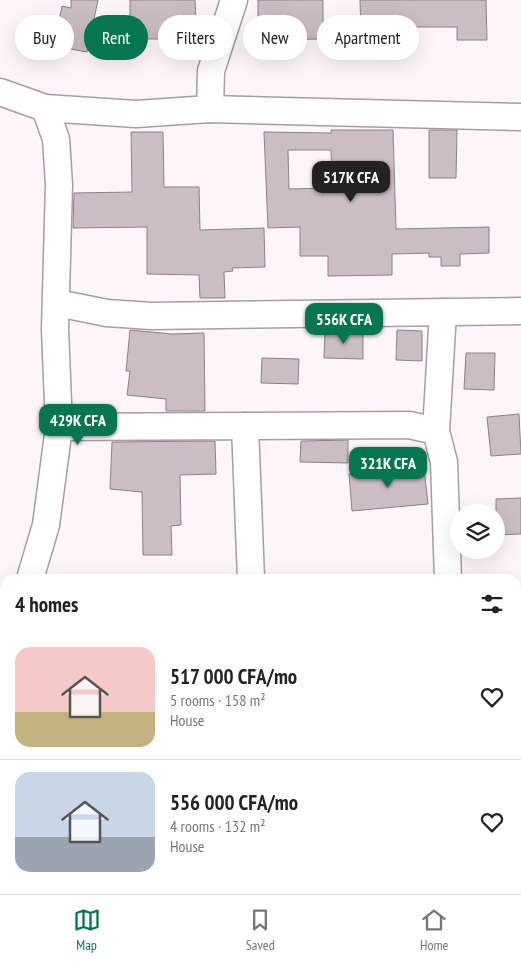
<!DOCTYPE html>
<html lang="en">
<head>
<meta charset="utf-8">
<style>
  body { margin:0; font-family:"PT Sans Narrow",sans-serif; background:#f6f6f6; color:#222; height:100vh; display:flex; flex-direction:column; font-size:19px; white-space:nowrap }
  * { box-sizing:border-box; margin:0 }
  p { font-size:16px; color:#767676 }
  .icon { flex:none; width:28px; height:28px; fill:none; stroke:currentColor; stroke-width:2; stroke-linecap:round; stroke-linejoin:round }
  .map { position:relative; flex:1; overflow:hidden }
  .drawer { position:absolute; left:0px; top:574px; width:521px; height:321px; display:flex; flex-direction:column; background:#fff; border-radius:15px 15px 0 0; box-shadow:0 5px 20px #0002 }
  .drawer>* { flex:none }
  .guide { position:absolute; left:15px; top:15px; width:491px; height:45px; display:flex; gap:10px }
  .controls { position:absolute; left:450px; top:504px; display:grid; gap:10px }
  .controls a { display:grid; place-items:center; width:55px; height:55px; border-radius:50%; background:#fff; box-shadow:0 5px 20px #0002; font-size:25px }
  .price { position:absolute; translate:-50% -42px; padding:0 11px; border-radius:10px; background:#067651; color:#fff; font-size:16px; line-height:32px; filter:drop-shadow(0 1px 2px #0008) }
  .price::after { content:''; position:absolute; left:50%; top:30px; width:15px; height:11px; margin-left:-8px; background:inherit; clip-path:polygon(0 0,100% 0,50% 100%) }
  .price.selected { background:#222; color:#fff }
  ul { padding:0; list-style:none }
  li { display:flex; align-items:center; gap:15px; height:125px; padding:0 15px }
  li+li { border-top:1px solid #e0e0e0 }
  li span { display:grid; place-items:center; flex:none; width:140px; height:100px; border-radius:15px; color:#555 }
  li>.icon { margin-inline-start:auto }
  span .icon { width:60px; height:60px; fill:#fffc; stroke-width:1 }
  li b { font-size:21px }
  h2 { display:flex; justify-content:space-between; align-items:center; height:60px; padding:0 15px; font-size:21px }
  .pill { padding:0 18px; border-radius:22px; background:#fff; box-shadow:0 5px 20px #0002; font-size:18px; line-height:45px }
  .pill.selected { background:#067651; color:#fff }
  .tab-bar { display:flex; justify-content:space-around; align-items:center; height:70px; border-top:1px solid #e0e0e0; background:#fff; font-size:14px; color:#767676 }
  .tab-bar a { display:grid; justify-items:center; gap:2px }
  .tab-bar .selected { color:#067651 }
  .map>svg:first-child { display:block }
  .building { fill:#cbbdc5; stroke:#8d8087; fill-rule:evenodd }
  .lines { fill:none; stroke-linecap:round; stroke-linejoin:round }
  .minor-casing { stroke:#a99ca3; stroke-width:29 }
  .minor { stroke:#fff; stroke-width:26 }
</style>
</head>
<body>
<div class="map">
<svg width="521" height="894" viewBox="0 0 521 894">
  <rect width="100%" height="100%" fill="#fef5fa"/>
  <g class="building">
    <polygon points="71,0 98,0 87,52 54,46 62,6 71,8"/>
    <polygon points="130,0 195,0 197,39 130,39"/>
    <polygon points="258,0 323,0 323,39 258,40"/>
    <polygon points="360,0 486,0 487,40 457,40 457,27 408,27 408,35 361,36"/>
    <path d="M331,130h62l3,99 93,-2v26l-29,1v12h-19v-9h-12v-4l-37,1v21l-64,1v-20h-28v-29l-32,1 -4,-96 67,1zM288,150h43l1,38 -43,1z"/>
    <polygon points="429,130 457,130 456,178 429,178"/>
    <polygon points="131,132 163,132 164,187 199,187 200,230 264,228 265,267 232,268 233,271 224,272 225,298 200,298 199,275 147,274 147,227 73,228 74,193 132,192"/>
    <polygon points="130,330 172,334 204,333 205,411 166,411 166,399 127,395 130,371 126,371"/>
    <polygon points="325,330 363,331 363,359 324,358"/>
    <polygon points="397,330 422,331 422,361 396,360"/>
    <polygon points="466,353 495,353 494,390 464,389"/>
    <polygon points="262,358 299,359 298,384 261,383"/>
    <polygon points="519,414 521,454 491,456 487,417"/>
    <polygon points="348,440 348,463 300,462 301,441"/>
    <polygon points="215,441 216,474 180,475 181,525 171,526 172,555 143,555 142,492 110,489 112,442"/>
    <polygon points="424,468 428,504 352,511 349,474"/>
    <polygon points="521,498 521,534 496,535 496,499"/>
  </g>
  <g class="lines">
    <defs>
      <g id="minor">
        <polyline points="0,92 45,108"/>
        <polyline points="210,109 211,71 234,0"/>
        <polyline points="57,303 107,313 151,316 521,311"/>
        <polyline points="245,426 409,425 436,431 444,462 448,579"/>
        <polyline points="59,427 245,426 251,579"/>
        <polyline points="436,431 443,312"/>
        <polyline points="30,579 46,525 59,427 55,329 59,185 56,139 45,108 136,114 210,109 521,117"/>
        <polyline points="0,604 5,600"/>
        <polyline points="516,848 521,848"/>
        <polyline points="0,868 5,867"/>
      </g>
    </defs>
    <use href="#minor" class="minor-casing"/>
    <use href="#minor" class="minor"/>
  </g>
</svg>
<div class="controls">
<a><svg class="icon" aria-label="layers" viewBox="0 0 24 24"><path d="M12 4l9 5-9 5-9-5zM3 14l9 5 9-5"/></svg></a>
</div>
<b class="price selected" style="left:351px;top:203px">517K CFA</b>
<b class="price" style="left:344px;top:345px">556K CFA</b>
<b class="price" style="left:78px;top:446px">429K CFA</b>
<b class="price" style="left:388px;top:489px">321K CFA</b>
<div class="guide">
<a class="pill">Buy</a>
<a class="pill selected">Rent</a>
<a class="pill">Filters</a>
<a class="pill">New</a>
<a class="pill">Apartment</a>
</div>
<section class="drawer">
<h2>4 homes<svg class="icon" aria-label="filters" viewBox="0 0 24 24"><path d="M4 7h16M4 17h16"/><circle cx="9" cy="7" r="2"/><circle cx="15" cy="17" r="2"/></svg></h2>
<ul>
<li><span style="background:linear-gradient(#f6c9c9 65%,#c2b280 0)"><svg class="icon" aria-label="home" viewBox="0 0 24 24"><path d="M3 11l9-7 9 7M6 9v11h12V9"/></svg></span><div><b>517 000 CFA/mo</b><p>5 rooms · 158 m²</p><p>House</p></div><svg class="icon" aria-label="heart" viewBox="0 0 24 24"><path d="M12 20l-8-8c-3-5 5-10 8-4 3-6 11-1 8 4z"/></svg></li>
<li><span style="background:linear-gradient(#c9d6e8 65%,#9aa5b1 0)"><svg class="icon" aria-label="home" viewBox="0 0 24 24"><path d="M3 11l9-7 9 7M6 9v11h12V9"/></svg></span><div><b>556 000 CFA/mo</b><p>4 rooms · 132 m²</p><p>House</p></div><svg class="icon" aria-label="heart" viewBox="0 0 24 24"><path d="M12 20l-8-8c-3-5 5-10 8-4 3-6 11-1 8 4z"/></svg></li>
</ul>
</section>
</div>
<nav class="tab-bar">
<a class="selected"><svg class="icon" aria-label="map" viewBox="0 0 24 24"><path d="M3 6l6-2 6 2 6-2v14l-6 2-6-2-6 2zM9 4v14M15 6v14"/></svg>Map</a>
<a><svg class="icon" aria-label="saved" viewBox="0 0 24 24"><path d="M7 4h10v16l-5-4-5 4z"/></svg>Saved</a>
<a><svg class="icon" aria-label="home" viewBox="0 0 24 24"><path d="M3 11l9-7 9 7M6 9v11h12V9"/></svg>Home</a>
</nav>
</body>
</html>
